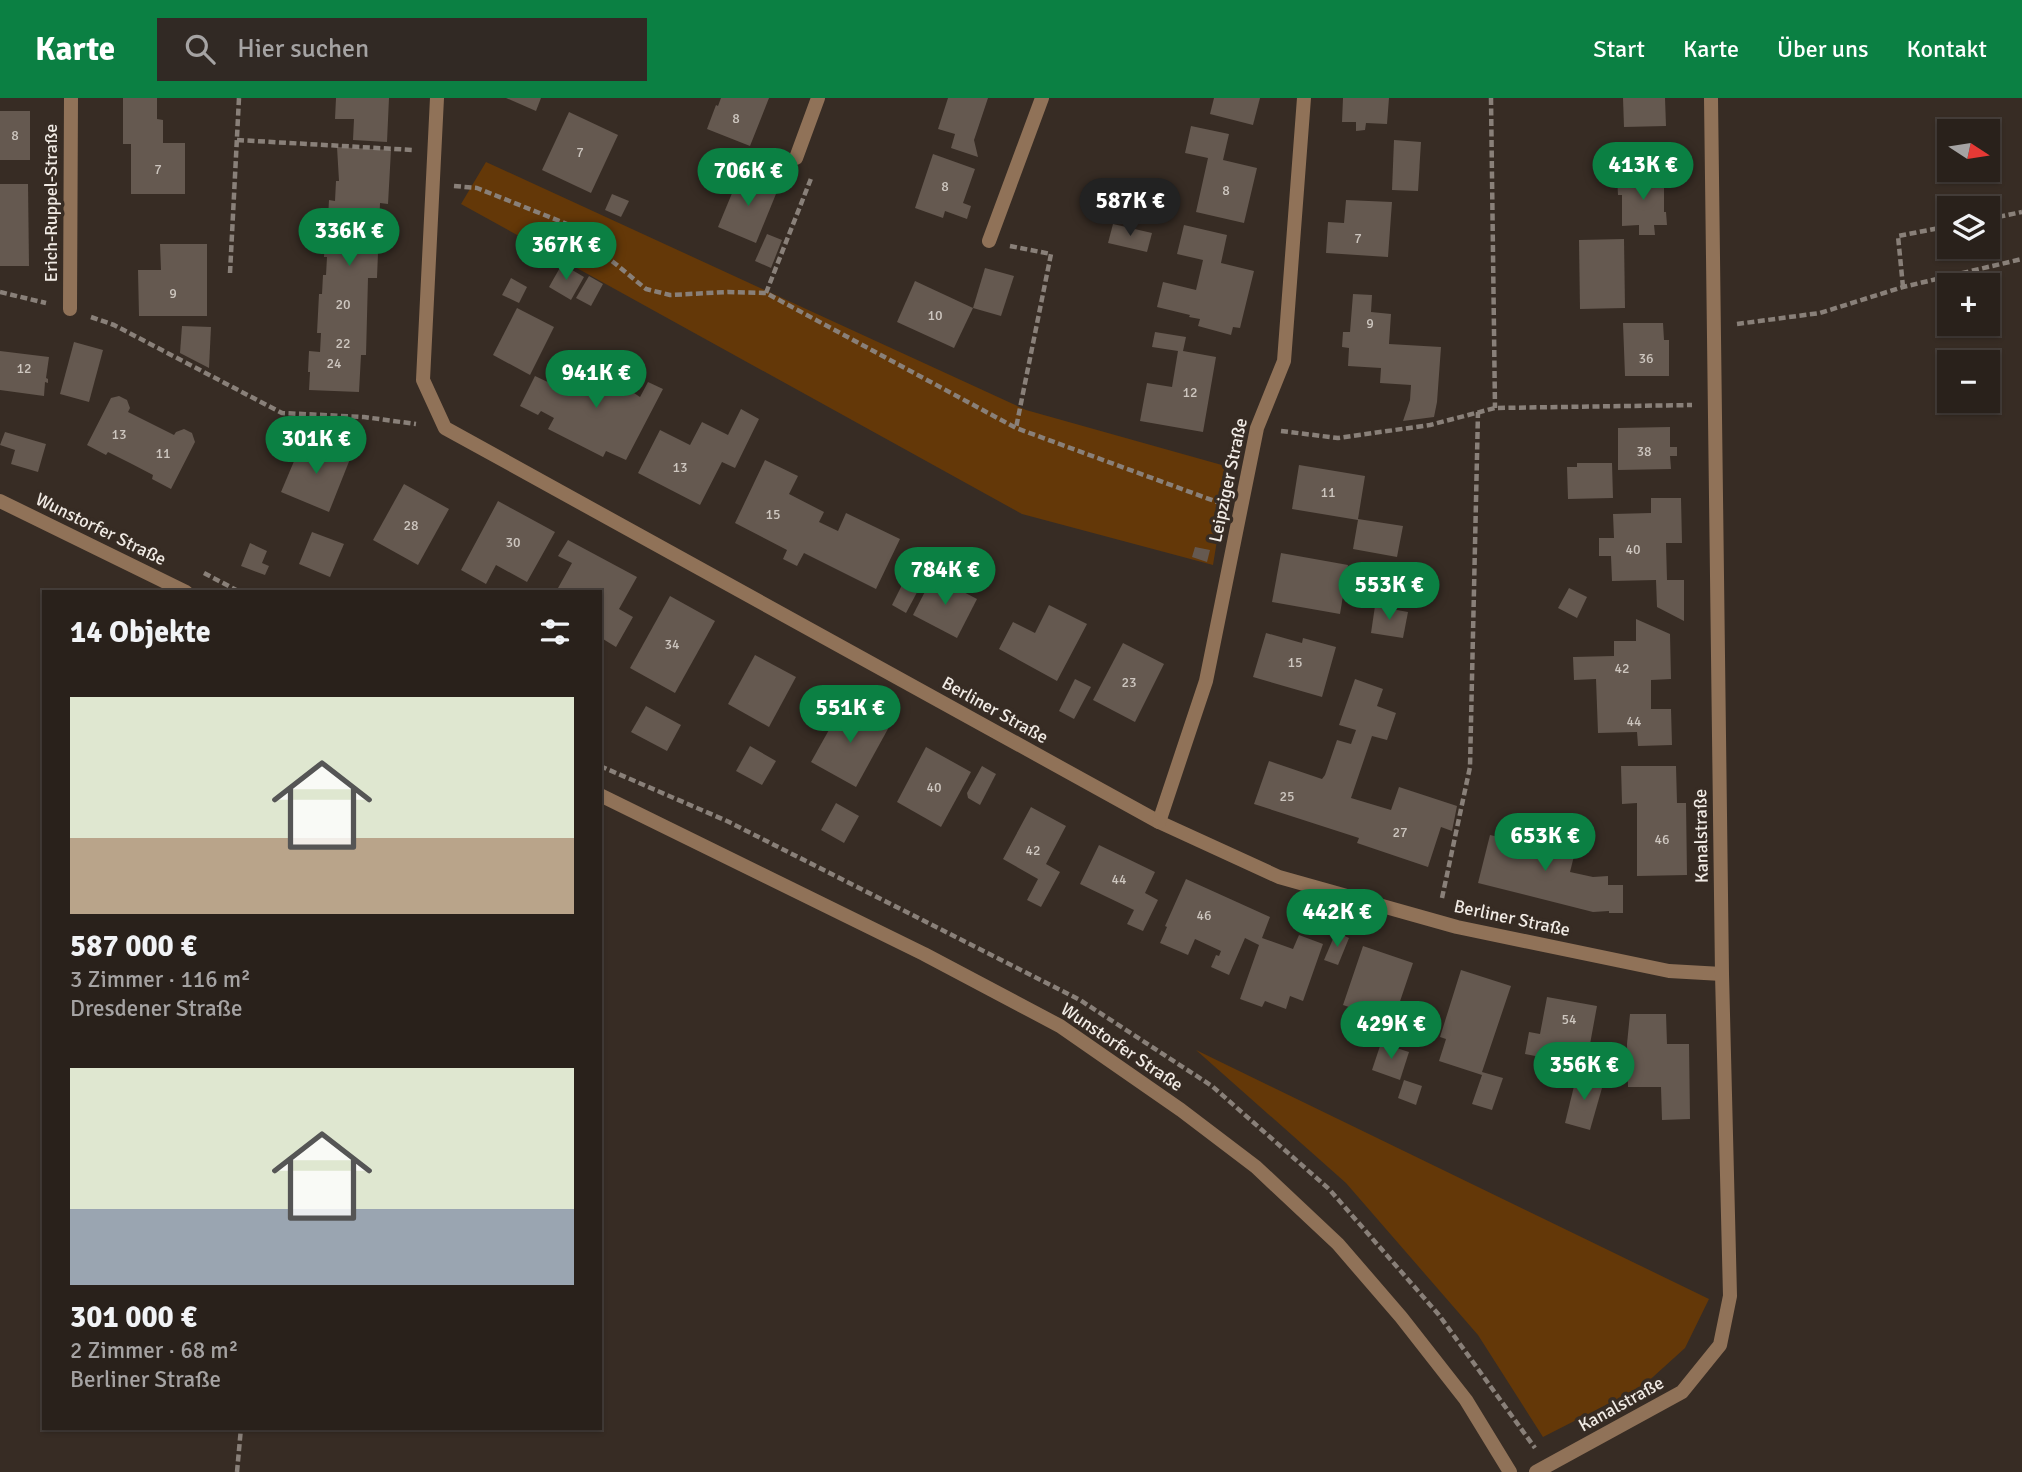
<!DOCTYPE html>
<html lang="de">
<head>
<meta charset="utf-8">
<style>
  body { margin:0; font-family:Signika,sans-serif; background:#312924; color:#f1f3f6; height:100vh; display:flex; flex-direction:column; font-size:26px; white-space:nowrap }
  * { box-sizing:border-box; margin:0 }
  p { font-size:23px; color:#a5a3a3 }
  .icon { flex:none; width:38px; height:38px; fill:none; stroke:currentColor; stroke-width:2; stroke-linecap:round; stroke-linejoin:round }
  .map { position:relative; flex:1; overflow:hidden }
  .panel { position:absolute; left:42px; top:492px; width:560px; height:840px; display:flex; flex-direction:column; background:#29211b; border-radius:0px; box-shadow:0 2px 5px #0004,0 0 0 2px #453e3a }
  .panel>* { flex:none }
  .needle { width:46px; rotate:102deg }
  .buttons { position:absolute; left:1937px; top:21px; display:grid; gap:14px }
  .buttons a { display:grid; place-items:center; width:63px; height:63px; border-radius:0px; background:#29211b; box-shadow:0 2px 5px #0004,0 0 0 2px #453e3a; font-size:35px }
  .price { position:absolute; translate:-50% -60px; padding:0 16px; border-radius:24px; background:#0b8043; color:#fff; font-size:23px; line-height:46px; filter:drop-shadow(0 2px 4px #0008) }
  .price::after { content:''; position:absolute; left:50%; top:42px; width:21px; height:16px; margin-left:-10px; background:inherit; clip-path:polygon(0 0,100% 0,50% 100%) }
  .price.current { background:#222; color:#fff }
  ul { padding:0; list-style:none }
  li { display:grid; align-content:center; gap:14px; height:371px; padding:0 28px }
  li span { display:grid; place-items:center; height:217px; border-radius:0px; color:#555 }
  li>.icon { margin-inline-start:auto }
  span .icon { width:126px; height:126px; fill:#fffc; stroke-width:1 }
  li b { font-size:30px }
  h2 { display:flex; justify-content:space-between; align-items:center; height:84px; padding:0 28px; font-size:30px }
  header { display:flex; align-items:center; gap:42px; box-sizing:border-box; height:98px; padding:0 35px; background:#0b8043; color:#fff }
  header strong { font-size:33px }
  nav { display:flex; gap:38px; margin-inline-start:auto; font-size:24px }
  .search { width:490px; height:63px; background:#312924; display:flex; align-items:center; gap:18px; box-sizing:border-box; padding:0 24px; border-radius:0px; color:#a5a3a3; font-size:26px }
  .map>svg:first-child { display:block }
  .green { fill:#643808 }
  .building { fill:#655950 }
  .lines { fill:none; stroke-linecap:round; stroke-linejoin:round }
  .path { stroke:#898079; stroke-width:4.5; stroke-dasharray:7 3.5; stroke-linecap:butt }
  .minor { stroke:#907258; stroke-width:14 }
  .tertiary { stroke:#907258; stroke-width:14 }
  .labels { text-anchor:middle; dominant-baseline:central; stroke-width:7; stroke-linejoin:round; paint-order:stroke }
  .number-label { font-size:14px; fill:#cdc6bf }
  .street-label { font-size:18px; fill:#f0eae4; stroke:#372c24 }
</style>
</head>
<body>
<header>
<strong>Karte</strong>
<div class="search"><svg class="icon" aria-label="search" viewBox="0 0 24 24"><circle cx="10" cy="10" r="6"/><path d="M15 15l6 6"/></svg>Hier suchen</div>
<nav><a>Start</a><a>Karte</a><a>Über uns</a><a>Kontakt</a></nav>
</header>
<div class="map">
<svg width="2022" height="1374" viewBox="0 0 2022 1374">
  <rect width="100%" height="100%" fill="#372c24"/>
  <g class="green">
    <polygon points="486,64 1026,312 1229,369 1213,467 1022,416 461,106"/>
    <polygon points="1196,952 1709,1201 1685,1250 1643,1288 1543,1339 1478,1237 1346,1085"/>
  </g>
  <g class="building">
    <polygon points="123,0 157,0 157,21 163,22 163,45 185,45 185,96 131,96 131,46 123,46"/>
    <polygon points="336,0 389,0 387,44 353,42 354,21 335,21"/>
    <polygon points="506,0 541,0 536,13"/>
    <polygon points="721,0 769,0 750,48 707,31 716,7 718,8"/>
    <polygon points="948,0 988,0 974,42 978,59 951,50 955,36 938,31"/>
    <polygon points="1214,0 1260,0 1253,27 1210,16"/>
    <polygon points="1343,0 1389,0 1387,26 1366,25 1365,32 1356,33 1356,24 1342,24"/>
    <polygon points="1623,0 1665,0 1666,28 1624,29"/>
    <rect x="0" y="13" width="30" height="49"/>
    <polygon points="569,14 618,37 591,95 542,72"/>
    <polygon points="1191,28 1229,36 1223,62 1257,70 1244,125 1196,114 1208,60 1185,55"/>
    <polygon points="1394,42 1421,44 1418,93 1392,92"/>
    <polygon points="337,49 391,52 388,106 380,105 377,180 368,180 366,257 361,257 359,294 309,292 310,274 308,274 309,253 320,254 321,235 317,235 319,196 322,196 323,177 326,177 327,159 324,159 326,120 328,120 329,102 335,103 336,83 339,83"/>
    <polygon points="933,56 975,71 963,105 971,108 967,121 945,113 943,120 915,110"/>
    <polygon points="740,76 778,91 756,145 718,129"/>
    <polygon points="1664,77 1664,114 1666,114 1667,127 1654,127 1655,137 1639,137 1639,127 1622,128 1622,97 1618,97 1617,78"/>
    <polygon points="0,86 28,86 29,168 0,168"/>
    <polygon points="612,96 629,103 621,119 605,112"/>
    <polygon points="1346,102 1392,104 1388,159 1326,155 1328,124 1344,125"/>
    <polygon points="1113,126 1152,135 1147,154 1108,145"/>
    <polygon points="1184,127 1227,137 1221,165 1254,173 1240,230 1233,229 1231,237 1198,228 1200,221 1189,219 1190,217 1157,209 1163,184 1196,192 1203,162 1177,156"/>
    <polygon points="767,136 782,142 771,170 755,163"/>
    <polygon points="1624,141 1625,210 1580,211 1579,142"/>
    <polygon points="160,146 207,146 207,218 139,218 138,172 161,172"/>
    <polygon points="562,166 584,179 571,202 549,189"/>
    <polygon points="985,170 1014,178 1001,218 973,210"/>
    <polygon points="589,178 603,186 591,208 576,200"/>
    <polygon points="511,180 527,189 519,205 502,197"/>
    <polygon points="915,183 973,210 954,250 897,224"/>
    <polygon points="1353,196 1372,197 1371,214 1391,216 1389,246 1441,249 1437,304 1434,319 1403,323 1410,302 1411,287 1380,285 1381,270 1348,268 1349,250 1342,249 1343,234 1350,234"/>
    <polygon points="517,210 554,229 530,277 493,257"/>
    <polygon points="1623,225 1663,225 1664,242 1669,242 1669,278 1625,278"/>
    <polygon points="182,228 211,229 209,270 180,255"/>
    <polygon points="1155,234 1186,239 1183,253 1216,259 1203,334 1140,323 1147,285 1172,289 1178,253 1152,249"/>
    <polygon points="74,244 103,252 89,304 60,296"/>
    <polygon points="0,253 49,259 46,280 48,281 48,285 45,284 44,298 0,292"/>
    <polygon points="608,264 641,281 634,295 640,299 648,284 663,291 626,362 606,353 603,359 548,331 554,320 541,313 538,317 520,308 535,278 554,287 563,270 574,276 566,293 570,287 590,296"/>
    <polygon points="119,298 127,302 130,310 128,314 174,337 176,334 184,331 192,335 195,344 171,391 152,381 153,377 130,365 108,354 106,357 87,347 111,300"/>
    <polygon points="741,311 759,321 735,370 722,364 700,407 638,375 660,332 690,347 702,324 728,337"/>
    <polygon points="1670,329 1670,349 1677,349 1677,358 1670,358 1671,371 1618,372 1618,330"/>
    <polygon points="5,334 46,346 38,374 11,366 15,352 0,347"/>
    <polygon points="303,342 350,361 329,414 281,394"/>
    <polygon points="765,362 798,378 789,396 824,414 819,424 838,433 846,415 900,441 876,491 804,455 797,468 783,461 787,452 735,425"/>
    <polygon points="1577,365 1612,365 1613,400 1568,401 1567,369 1577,369"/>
    <polygon points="1299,367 1365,378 1358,421 1403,428 1397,459 1353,451 1358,422 1292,411"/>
    <polygon points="404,386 449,411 418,467 373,442"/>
    <polygon points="1651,400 1681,400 1682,445 1666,445 1667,482 1684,482 1684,523 1657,509 1656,482 1612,483 1611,458 1599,458 1599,440 1614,440 1613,416 1651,415"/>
    <polygon points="498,403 555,434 527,484 496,467 486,486 461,472"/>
    <polygon points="312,434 344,446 330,479 299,466"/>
    <polygon points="568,442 637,479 619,511 633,519 616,549 603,541 600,545 600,494 565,494 558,490 572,465 558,458"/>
    <polygon points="250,445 267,453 262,465 269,468 265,477 241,468"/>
    <polygon points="1195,449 1210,452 1207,464 1192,459"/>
    <polygon points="1281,455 1348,467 1340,516 1272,504"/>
    <polygon points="908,475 923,483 906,515 892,507"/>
    <polygon points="933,478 977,501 957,540 913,517"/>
    <polygon points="1569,490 1587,499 1577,520 1558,510"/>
    <polygon points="670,498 715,523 675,595 630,570"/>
    <polygon points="1049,507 1087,526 1057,583 999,551 1013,524 1035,535"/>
    <polygon points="1375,508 1408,514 1403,540 1371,535"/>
    <polygon points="1636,521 1670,536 1671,581 1651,582 1651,611 1671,611 1672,647 1638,648 1637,634 1598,635 1596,581 1574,582 1573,559 1614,558 1614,543 1636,543"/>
    <polygon points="1266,535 1302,545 1303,540 1336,549 1322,599 1253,579"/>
    <polygon points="1123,545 1164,566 1135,624 1093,602"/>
    <polygon points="755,557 796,579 769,629 728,606"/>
    <polygon points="1075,581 1091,589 1074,621 1059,613"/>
    <polygon points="1355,581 1383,591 1377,608 1396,615 1387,642 1372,638 1351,700 1391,712 1399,689 1457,708 1452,733 1441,729 1428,769 1357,745 1359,740 1254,706 1269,663 1322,681 1325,677 1337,642 1351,646 1356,632 1339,627"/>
    <polygon points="844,605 889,629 856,689 811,664"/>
    <polygon points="646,608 681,627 667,653 631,634"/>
    <polygon points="750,648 776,663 762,687 736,673"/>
    <polygon points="926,649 971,674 941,729 897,704"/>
    <polygon points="982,668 996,676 980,707 968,700 967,695"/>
    <polygon points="1621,668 1676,668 1677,705 1686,705 1687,777 1637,778 1637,705 1622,706"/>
    <polygon points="836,705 859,718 844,745 821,732"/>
    <polygon points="1031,709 1066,728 1046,766 1060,774 1041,809 1027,802 1038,781 1003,761"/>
    <polygon points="1521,723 1552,730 1547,751 1574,758 1570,774 1593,779 1608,778 1608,787 1623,787 1623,815 1609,815 1609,813 1593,814 1478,785 1490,737 1516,743"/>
    <polygon points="1099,747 1155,774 1145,795 1158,802 1143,833 1127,826 1134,812 1080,786"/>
    <polygon points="1186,781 1270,819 1262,840 1293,851 1299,837 1323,846 1303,903 1290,898 1286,911 1265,903 1262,909 1240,901 1259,847 1245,840 1229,877 1211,869 1216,857 1219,858 1221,853 1195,841 1188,857 1160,845 1167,829 1165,828"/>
    <polygon points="1336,834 1349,840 1338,867 1324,862"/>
    <polygon points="1363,848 1413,865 1393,924 1371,916 1367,919 1359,916 1358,912 1343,907"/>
    <polygon points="1461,872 1511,888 1482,974 1503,980 1492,1012 1472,1006 1482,977 1439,963 1446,941 1440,939"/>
    <polygon points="1547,899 1597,908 1586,968 1525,956 1529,934 1540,936"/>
    <polygon points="1630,916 1666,916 1667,946 1689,946 1690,1021 1662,1022 1661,989 1628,989 1627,946"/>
    <polygon points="1381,945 1409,954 1400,982 1372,972"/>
    <polygon points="1577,976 1604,983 1590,1032 1565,1025"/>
    <polygon points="1404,982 1422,988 1416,1007 1398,1000"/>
  </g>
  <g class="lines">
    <g class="path">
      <polyline points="1491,0 1495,310"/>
      <polyline points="237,42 413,52"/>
      <polyline points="454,88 477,90 567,126 646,191 670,197 728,194 766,195 1016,330 1220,405"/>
      <polyline points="1988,121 2022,114"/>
      <polyline points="1010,148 1051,156 1016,330"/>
      <polyline points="230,175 239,0"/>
      <polyline points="1903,189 1898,138 1950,128"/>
      <polyline points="0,194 46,205"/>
      <polyline points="766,195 812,78"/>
      <polyline points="91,219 114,227 282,315 364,319 416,326"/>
      <polyline points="1737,226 1820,215 1903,189 2022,161"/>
      <polyline points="1281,333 1338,340 1430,327 1495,310 1692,307"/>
      <polyline points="204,475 240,494"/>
      <polyline points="600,668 727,723 1080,902 1212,988 1329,1091 1439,1217 1535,1350"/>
      <polyline points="1442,800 1470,669 1478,314"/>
      <polyline points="237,1374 241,1330"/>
    </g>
    <g class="minor">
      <polyline points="437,0 423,282 445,330 1159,724 1279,779 1457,829 1669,873 1722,876"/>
      <polyline points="796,60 818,0"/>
      <polyline points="989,143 1042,0"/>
      <polyline points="70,211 71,0"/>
      <polyline points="1159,724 1206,583 1257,330 1284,263 1304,0"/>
      <polyline points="1536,1374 1682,1294 1720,1247 1730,1198 1722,876 1711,0"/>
    </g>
    <g class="tertiary">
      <polyline points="0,403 186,494"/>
      <polyline points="600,697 924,856 1060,928 1181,1012 1256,1069 1338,1146 1401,1219 1466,1302 1510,1374"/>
    </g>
  </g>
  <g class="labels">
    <g class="number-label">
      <text x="736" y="20">8</text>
      <text x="15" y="37">8</text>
      <text x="580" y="54">7</text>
      <text x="158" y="71">7</text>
      <text x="945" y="88">8</text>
      <text x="1226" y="92">8</text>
      <text x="1358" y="140">7</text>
      <text x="173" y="195">9</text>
      <text x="343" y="206">20</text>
      <text x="935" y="217">10</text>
      <text x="1370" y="225">9</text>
      <text x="343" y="245">22</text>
      <text x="1646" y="260">36</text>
      <text x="334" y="265">24</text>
      <text x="24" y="270">12</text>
      <text x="1190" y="294">12</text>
      <text x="119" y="336">13</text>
      <text x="1644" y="353">38</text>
      <text x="163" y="355">11</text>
      <text x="680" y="369">13</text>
      <text x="1328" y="394">11</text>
      <text x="773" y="416">15</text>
      <text x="411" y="427">28</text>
      <text x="513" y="444">30</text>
      <text x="1633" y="451">40</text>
      <text x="672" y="546">34</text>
      <text x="1295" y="564">15</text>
      <text x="1622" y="570">42</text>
      <text x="1129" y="584">23</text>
      <text x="1634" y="623">44</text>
      <text x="934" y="689">40</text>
      <text x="1287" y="698">25</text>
      <text x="1400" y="734">27</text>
      <text x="1662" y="741">46</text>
      <text x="1033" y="752">42</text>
      <text x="1119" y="781">44</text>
      <text x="1204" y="817">46</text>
      <text x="1569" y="921">54</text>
    </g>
    <g class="street-label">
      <text transform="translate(51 105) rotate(-90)">Erich-Ruppel-Straße</text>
      <text transform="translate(1228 382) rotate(-78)">Leipziger Straße</text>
      <text transform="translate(101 431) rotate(26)">Wunstorfer Straße</text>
      <text transform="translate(995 612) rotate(29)">Berliner Straße</text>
      <text transform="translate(1701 738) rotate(-91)">Kanalstraße</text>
      <text transform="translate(1512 820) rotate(12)">Berliner Straße</text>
      <text transform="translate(1122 949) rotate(34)">Wunstorfer Straße</text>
      <text transform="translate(1621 1306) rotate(-29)">Kanalstraße</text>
    </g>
  </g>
</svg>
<div class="buttons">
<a><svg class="needle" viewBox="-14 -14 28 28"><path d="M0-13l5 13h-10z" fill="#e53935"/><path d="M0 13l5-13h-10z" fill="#a5a3a3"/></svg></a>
<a><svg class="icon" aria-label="layers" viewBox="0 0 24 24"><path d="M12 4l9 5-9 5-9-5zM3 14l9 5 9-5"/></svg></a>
<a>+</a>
<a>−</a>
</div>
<b class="price" style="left:1643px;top:104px">413K €</b>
<b class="price" style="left:748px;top:110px">706K €</b>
<b class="price current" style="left:1130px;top:140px">587K €</b>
<b class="price" style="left:349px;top:170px">336K €</b>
<b class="price" style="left:566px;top:184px">367K €</b>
<b class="price" style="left:596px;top:312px">941K €</b>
<b class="price" style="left:316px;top:378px">301K €</b>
<b class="price" style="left:945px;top:509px">784K €</b>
<b class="price" style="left:1389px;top:524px">553K €</b>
<b class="price" style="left:850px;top:647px">551K €</b>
<b class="price" style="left:1545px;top:775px">653K €</b>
<b class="price" style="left:1337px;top:851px">442K €</b>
<b class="price" style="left:1391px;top:963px">429K €</b>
<b class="price" style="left:1584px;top:1004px">356K €</b>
<section class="panel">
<h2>14 Objekte<svg class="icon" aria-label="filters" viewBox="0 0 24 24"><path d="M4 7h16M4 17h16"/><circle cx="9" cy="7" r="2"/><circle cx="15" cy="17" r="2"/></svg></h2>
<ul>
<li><span style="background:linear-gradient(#dfe7d0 65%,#b9a48a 0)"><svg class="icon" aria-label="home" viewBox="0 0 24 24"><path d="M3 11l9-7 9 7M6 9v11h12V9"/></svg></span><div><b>587 000 €</b><p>3 Zimmer · 116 m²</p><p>Dresdener Straße</p></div></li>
<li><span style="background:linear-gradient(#dfe7d0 65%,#9aa5b1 0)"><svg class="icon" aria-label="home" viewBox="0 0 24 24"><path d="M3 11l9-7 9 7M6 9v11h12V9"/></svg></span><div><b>301 000 €</b><p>2 Zimmer · 68 m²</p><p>Berliner Straße</p></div></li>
</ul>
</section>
</div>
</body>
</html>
